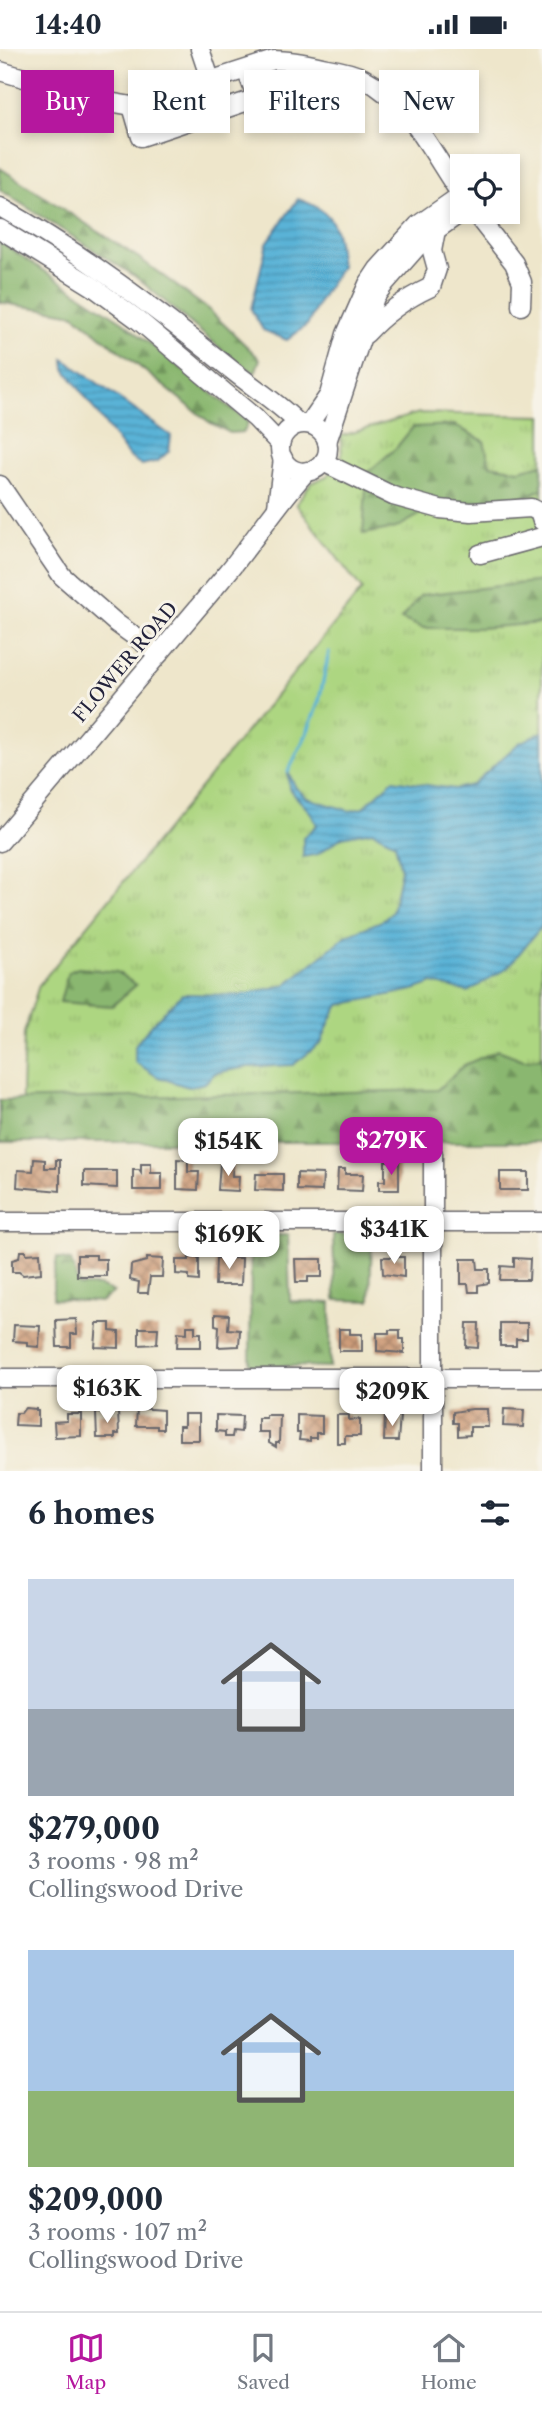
<!DOCTYPE html>
<html lang="en">
<head>
<meta charset="utf-8">
<style>
  body { margin:0; font-family:"Libre Caslon Text",serif; background:#f2f2f3; color:#1f2937; height:100vh; display:flex; flex-direction:column; font-size:26px; white-space:nowrap }
  * { box-sizing:border-box; margin:0 }
  p { font-size:23px; color:#747a83 }
  .icon { flex:none; width:38px; height:38px; fill:none; stroke:currentColor; stroke-width:2; stroke-linecap:round; stroke-linejoin:round }
  .map { position:relative; height:1422px; overflow:hidden }
  .drawer { display:flex; flex-direction:column; background:#fff; flex:1 }
  .drawer>* { flex:none }
  .guide { position:absolute; left:21px; top:21px; width:500px; height:63px; display:flex; gap:14px }
  .tools { position:absolute; left:450px; top:105px; display:grid; gap:14px }
  .tools a { display:grid; place-items:center; width:70px; height:70px; border-radius:0px; background:#fff; box-shadow:0 4px 10px #0003; font-size:35px }
  .price { position:absolute; translate:-50% -60px; padding:0 16px; border-radius:14px; background:#fff; color:#222; font-size:23px; line-height:46px; filter:drop-shadow(0 2px 4px #0008) }
  .price::after { content:''; position:absolute; left:50%; top:42px; width:21px; height:16px; margin-left:-10px; background:inherit; clip-path:polygon(0 0,100% 0,50% 100%) }
  .price.current { background:#b5179e; color:#fff }
  ul { padding:0; list-style:none }
  li { display:grid; align-content:center; gap:14px; height:371px; padding:0 28px }
  li span { display:grid; place-items:center; height:217px; border-radius:0px; color:#555 }
  li>.icon { margin-inline-start:auto }
  span .icon { width:126px; height:126px; fill:#fffc; stroke-width:1 }
  li b { font-size:30px }
  h2 { display:flex; justify-content:space-between; align-items:center; height:84px; padding:0 28px; font-size:30px }
  .tag { padding:0 24px; border-radius:0px; background:#fff; box-shadow:0 4px 10px #0003; font-size:24px; line-height:63px }
  .tag.current { background:#b5179e; color:#fff }
  .status { display:flex; justify-content:space-between; align-items:center; height:49px; padding:0 35px; background:#fff; direction:ltr }
  .status svg { height:19px; fill:currentColor }
  .tab-bar { display:flex; justify-content:space-around; align-items:center; height:98px; border-top:2px solid #e0e1e3; background:#fff; font-size:19px; color:#747a83 }
  .tab-bar a { display:grid; justify-items:center; gap:4px }
  .tab-bar .current { color:#b5179e }
  .map>svg:first-child { display:block }
  .grass { fill:url(#grass-tufts); stroke:#687c5e; stroke-width:2 }
  .forest { fill:url(#forest-firs); stroke:#566c55; stroke-width:2 }
  .water { fill:url(#water-rules); stroke:#3e6a89; stroke-width:2 }
  .lines { fill:none; stroke-linecap:round; stroke-linejoin:round }
  .stream { stroke:#5ab3d7; stroke-width:3.5 }
  .building { fill:url(#building-cross-hatch) }
  .minor-casing { stroke:#69676d; stroke-width:21 }
  .minor { stroke:#fff; stroke-width:18 }
  .labels { text-anchor:middle; dominant-baseline:central; stroke-width:6; stroke-linejoin:round; paint-order:stroke }
  .street-label { font-size:19px; fill:#22223b; stroke:#f7f3e8 }
</style>
</head>
<body>
<div class="status"><b>14:40</b><svg viewBox="0 0 49 12"><path d="M0 12V9h3v3zM5 12V6h3v6zM10 12V3h3v9zM15 12V0h3v12zM26 1h20v11H26zM47 4h2v5h-2z"/></svg></div>
<div class="map">
<svg width="542" height="1422" viewBox="0 0 542 1422">
  <defs>
    <pattern id="grass-tufts" width="24" height="20" patternUnits="userSpaceOnUse" patternTransform="scale(1.75)"><rect width="24" height="20" fill="#add681"/><path d="M3 7l-1-3M5 7V3M7 7l1-3M15 17l-1-3M17 17v-4M19 17l1-3" fill="none" stroke="#95b770"/></pattern>
    <pattern id="forest-firs" width="22" height="20" patternUnits="userSpaceOnUse" patternTransform="scale(1.75)"><rect width="22" height="20" fill="#8ab76f"/><path d="M5 1l3.5 6h-7zM16 11l3.5 6h-7z" fill="#70945c"/></pattern>
    <pattern id="water-rules" width="6" height="5" patternUnits="userSpaceOnUse" patternTransform="scale(1.75)"><rect width="6" height="5" fill="#5ab3d7"/><path d="M0 2.5h6" fill="none" stroke="#4a91b0"/></pattern>
    <pattern id="building-cross-hatch" width="8" height="8" patternUnits="userSpaceOnUse" patternTransform="scale(1.75)"><rect width="8" height="8" fill="#ce9d7a"/><path d="M0 0l8 8M0 8l8-8" fill="none" stroke="#a78065"/></pattern>
  </defs>
  <rect width="100%" height="100%" fill="#f7f3e8"/>
  <filter id="ink" filterUnits="userSpaceOnUse"><feTurbulence type="fractalNoise" baseFrequency=".0143" numOctaves="2"/><feDisplacementMap in="SourceGraphic" scale="14" xChannelSelector="R" yChannelSelector="G"/><feConvolveMatrix kernelMatrix="1 2 1 2 8 2 1 2 1" color-interpolation-filters="sRGB"/></filter>
  <filter id="wash" filterUnits="userSpaceOnUse"><feTurbulence type="fractalNoise" baseFrequency=".00686" numOctaves="4" result="noise"/><feDisplacementMap in="SourceGraphic" scale="28" xChannelSelector="R" yChannelSelector="G"/><feGaussianBlur stdDeviation="1.57" result="paint"/><feColorMatrix in="noise" values="0 0 0 0 0 0 0 0 0 0 0 0 0 0 0 0 0 1.4 0 .05"/><feComposite in="paint" operator="in"/></filter>
  <g filter="url(#wash)">
    <rect width="100%" height="100%" fill="#eee6cb"/>
    <polygon class="grass" points="419,364 542,367 542,1074 21,1074 24,984 39,936 362,541 296,455 311,434 327,427 342,410 341,387"/>
    <g class="forest">
      <polygon points="0,119 139,209 209,261 260,310 255,324 228,306 136,228 0,141"/>
      <path d="M0,193l123,80 125,100 -4,10 -14,1 -21,-11 -136,-108c-24,-6 -48,-6 -73,-12z"/>
      <polygon points="454,376 484,392 490,416 519,421 542,415 542,440 522,449 439,455 396,479 363,485 367,424 396,399 413,378"/>
      <polygon points="542,532 542,574 480,579 423,579 401,570 421,546"/>
      <polygon points="78,919 117,923 136,936 112,957 60,953 68,923"/>
      <polygon points="498,1001 524,1011 541,1009 542,1006 542,1093 0,1093 0,1051 437,1041 464,1016"/>
      <polygon points="333,1185 372,1186 370,1252 335,1251"/>
      <polygon points="288,1186 290,1252 331,1254 330,1318 250,1316 251,1187"/>
      <polygon points="57,1209 71,1212 79,1237 99,1237 114,1243 101,1253 53,1250 53,1231"/>
    </g>
    <g class="water">
      <path d="M298,150c41,14 38,30 43,68l-20,31 -13,26 -21,16 -24,-10 -12,-21 16,-66z"/>
      <polygon points="64,310 171,387 169,402 158,412 142,416 129,408 65,320"/>
      <polygon points="542,683 542,877 508,918 468,943 433,934 413,941 339,956 330,972 321,994 293,1016 248,1018 215,1024 205,1034 188,1038 158,1028 135,1013 135,996 152,975 182,945 240,946 285,936 347,886 384,871 392,863 401,821 395,794 372,782 342,788 318,805 303,808 303,789 317,776 311,764 289,740 288,723 296,739 307,749 350,762 363,759 393,731 454,740 472,736 519,694"/>
    </g>
    <g class="lines">
      <polyline class="stream" points="288,723 307,684 319,652 329,603"/>
    </g>
    <g id="blocks">
      <g class="building">
        <polygon points="34,1110 45,1111 45,1119 56,1119 56,1111 60,1111 60,1142 17,1138 18,1121 33,1122"/>
        <polygon points="177,1110 188,1111 188,1123 199,1123 198,1141 177,1140"/>
        <polygon points="385,1112 399,1112 399,1141 379,1141 379,1132 385,1132"/>
        <polygon points="220,1114 233,1115 232,1127 239,1127 238,1142 218,1141"/>
        <polygon points="141,1115 151,1115 151,1124 162,1124 162,1141 133,1141 133,1121 139,1121 141,1124"/>
        <polygon points="338,1120 345,1120 345,1125 363,1125 362,1142 337,1141"/>
        <polygon points="84,1122 117,1122 117,1139 84,1137"/>
        <rect x="500" y="1123" width="28" height="18"/>
        <polygon points="297,1124 323,1125 322,1142 297,1141"/>
        <polygon points="256,1125 283,1125 283,1142 255,1141"/>
        <polygon points="20,1202 26,1202 26,1205 40,1204 41,1224 23,1226 19,1223 12,1223 12,1211 19,1209"/>
        <polygon points="77,1206 96,1206 96,1210 106,1210 106,1227 77,1227"/>
        <polygon points="189,1208 199,1209 199,1232 189,1231 189,1226 176,1225 176,1211 189,1211"/>
        <polygon points="382,1208 404,1208 404,1228 383,1225"/>
        <polygon points="147,1209 163,1210 162,1228 150,1228 148,1244 138,1244 139,1233 130,1231 131,1216 147,1212"/>
        <polygon points="216,1209 242,1209 241,1236 215,1236"/>
        <polygon points="514,1209 530,1210 529,1231 500,1231 501,1217 514,1218"/>
        <polygon points="295,1210 322,1210 322,1228 308,1228 308,1233 296,1233"/>
        <polygon points="461,1210 477,1210 478,1220 489,1220 489,1234 478,1236 478,1243 469,1243 468,1235 461,1235"/>
        <polygon points="215,1265 229,1266 228,1280 240,1281 239,1297 218,1298 219,1277 215,1276"/>
        <polygon points="76,1270 77,1285 71,1285 71,1298 57,1298 56,1271"/>
        <polygon points="97,1274 110,1274 110,1282 119,1283 119,1299 95,1298"/>
        <polygon points="467,1274 479,1274 478,1299 466,1298"/>
        <polygon points="500,1274 527,1274 527,1290 516,1290 516,1297 500,1297"/>
        <polygon points="14,1276 40,1277 39,1298 27,1297 27,1293 13,1292"/>
        <polygon points="187,1277 195,1277 195,1284 201,1284 201,1298 177,1298 178,1283 187,1284"/>
        <polygon points="139,1279 158,1279 157,1295 139,1296"/>
        <polygon points="339,1280 350,1280 350,1285 362,1285 362,1302 339,1302"/>
        <polygon points="389,1281 400,1281 400,1290 404,1290 404,1304 377,1302 377,1284 389,1284"/>
        <polygon points="25,1359 36,1360 36,1362 38,1362 38,1377 15,1376 16,1364 21,1364"/>
        <polygon points="137,1359 163,1361 163,1380 157,1380 157,1377 136,1377"/>
        <polygon points="472,1360 487,1360 488,1378 470,1378 470,1386 458,1387 458,1374 453,1374 453,1363"/>
        <polygon points="504,1360 524,1361 523,1378 503,1377"/>
        <polygon points="118,1363 119,1385 115,1385 115,1389 97,1389 96,1364"/>
        <polygon points="67,1365 81,1365 81,1387 55,1388 54,1373 67,1372"/>
        <polygon points="184,1365 199,1365 199,1391 179,1391 179,1377 184,1377"/>
        <polygon points="216,1366 242,1367 241,1383 233,1382 232,1388 225,1388 225,1383 216,1382"/>
        <polygon points="266,1366 280,1366 279,1394 276,1394 276,1398 269,1394 269,1383 258,1383 258,1369 266,1369"/>
        <polygon points="297,1366 322,1367 322,1384 316,1384 316,1389 310,1389 310,1392 299,1391 300,1384 297,1384"/>
        <polygon points="337,1366 349,1366 349,1371 360,1370 360,1387 345,1387 345,1394 337,1394"/>
        <polygon points="385,1366 400,1367 398,1392 384,1392"/>
      </g>
    </g>
  </g>
  <g filter="url(#ink)">
    <use href="#blocks" fill-opacity="0" stroke="#69676d" stroke-width="2"/>
    <g class="lines">
      <defs>
        <g id="minor">
          <polyline points="200,0 211,33"/>
          <path d="M0,22l103,30 29,5 142,-46c19,0 35,4 53,8 12,2 26,5 36,10 47,24 70,77 99,118"/>
          <polyline points="132,57 141,88 257,49 246,21"/>
          <path d="M0,158c82,46 156,102 228,160 24,20 50,35 71,57"/>
          <polyline points="474,163 514,214 522,233 521,257"/>
          <polyline points="0,180 92,237 137,270 255,369 280,395"/>
          <path d="M366,285c19,-21 39,-35 65,-47l6,-18 -5,-18 4,-21"/>
          <polyline points="309,375 329,346 346,285 368,235 378,220 418,176 461,146"/>
          <circle cx="304" cy="399" r="24"/>
          <polyline points="327,393 375,248 386,233 425,189 462,163"/>
          <polyline points="323,413 393,447 440,460 471,463 531,459 539,463 542,472"/>
          <polyline points="0,436 62,527 116,574 159,605"/>
          <polyline points="277,457 283,409"/>
          <polyline points="480,505 542,488"/>
          <path d="M0,793c76,-90 153,-180 228,-270 27,-33 50,-69 79,-101"/>
          <polyline points="0,1173 542,1173"/>
          <polyline points="0,1329 542,1329"/>
          <polyline points="433,1422 433,1105"/>
        </g>
      </defs>
      <use href="#minor" class="minor-casing"/>
      <use href="#minor" class="minor"/>
    </g>
  </g>
  <g class="labels">
    <g class="street-label">
      <text transform="translate(125 613) rotate(-50)">FLOWER ROAD</text>
    </g>
  </g>
</svg>
<div class="tools">
<a><svg class="icon" aria-label="locate" viewBox="0 0 24 24"><circle cx="12" cy="12" r="6"/><path d="M12 2v4M12 18v4M2 12h4M18 12h4"/></svg></a>
</div>
<b class="price current" style="left:391px;top:1128px">$279K</b>
<b class="price" style="left:228px;top:1129px">$154K</b>
<b class="price" style="left:394px;top:1217px">$341K</b>
<b class="price" style="left:229px;top:1222px">$169K</b>
<b class="price" style="left:107px;top:1376px">$163K</b>
<b class="price" style="left:392px;top:1379px">$209K</b>
<div class="guide">
<a class="tag current">Buy</a>
<a class="tag">Rent</a>
<a class="tag">Filters</a>
<a class="tag">New</a>
</div>
</div>
<section class="drawer">
<h2>6 homes<svg class="icon" aria-label="filters" viewBox="0 0 24 24"><path d="M4 7h16M4 17h16"/><circle cx="9" cy="7" r="2"/><circle cx="15" cy="17" r="2"/></svg></h2>
<ul>
<li><span style="background:linear-gradient(#c9d6e8 60%,#9aa5b1 0)"><svg class="icon" aria-label="home" viewBox="0 0 24 24"><path d="M3 11l9-7 9 7M6 9v11h12V9"/></svg></span><div><b>$279,000</b><p>3 rooms · 98 m²</p><p>Collingswood Drive</p></div></li>
<li><span style="background:linear-gradient(#a9c7e8 65%,#8fb573 0)"><svg class="icon" aria-label="home" viewBox="0 0 24 24"><path d="M3 11l9-7 9 7M6 9v11h12V9"/></svg></span><div><b>$209,000</b><p>3 rooms · 107 m²</p><p>Collingswood Drive</p></div></li>
</ul>
</section>
<nav class="tab-bar">
<a class="current"><svg class="icon" aria-label="map" viewBox="0 0 24 24"><path d="M3 6l6-2 6 2 6-2v14l-6 2-6-2-6 2zM9 4v14M15 6v14"/></svg>Map</a>
<a><svg class="icon" aria-label="saved" viewBox="0 0 24 24"><path d="M7 4h10v16l-5-4-5 4z"/></svg>Saved</a>
<a><svg class="icon" aria-label="home" viewBox="0 0 24 24"><path d="M3 11l9-7 9 7M6 9v11h12V9"/></svg>Home</a>
</nav>
</body>
</html>
